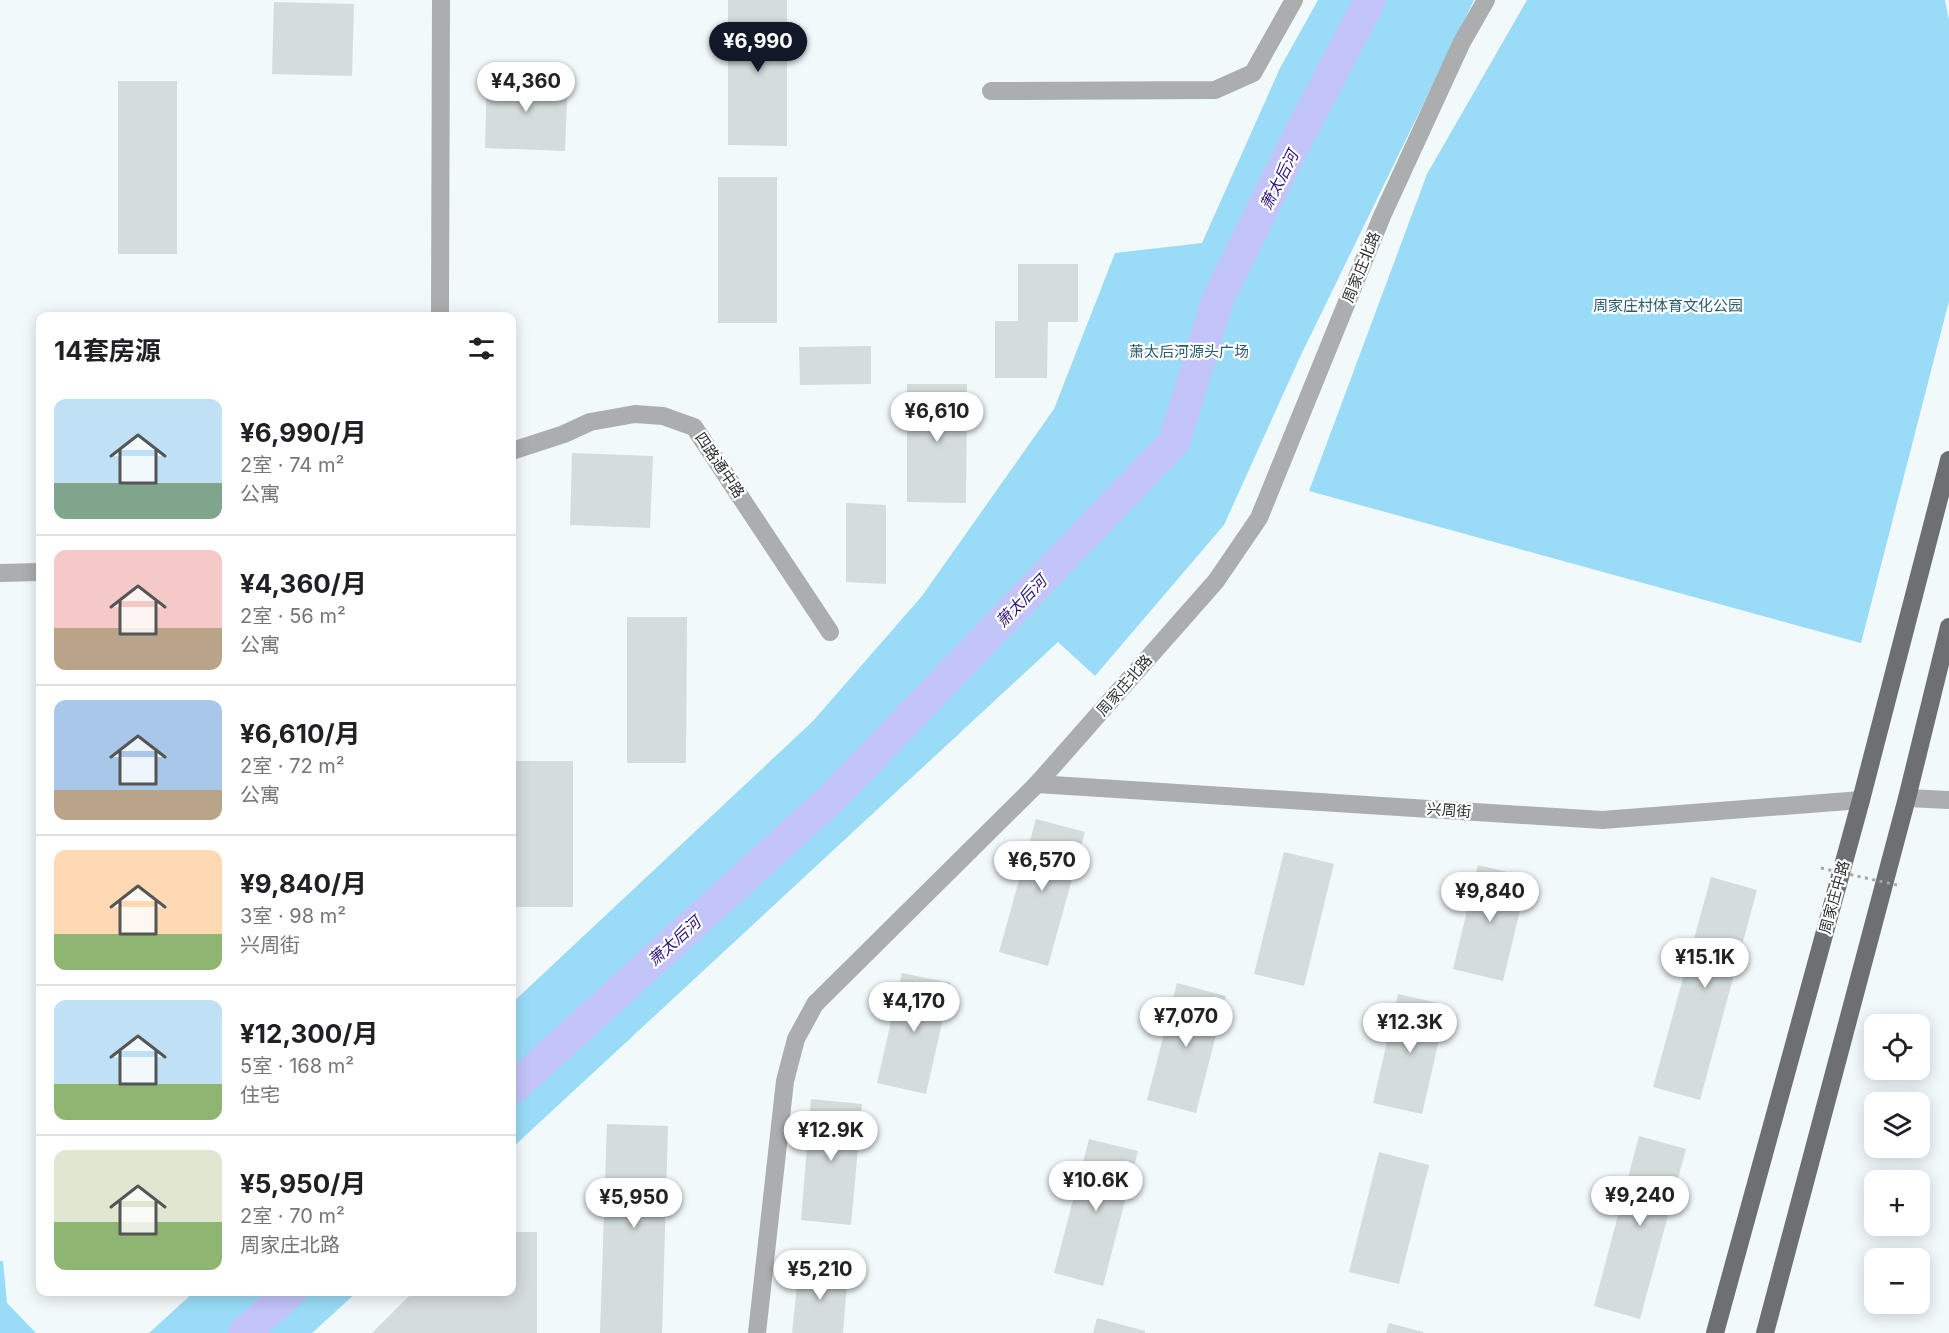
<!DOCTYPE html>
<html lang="zh">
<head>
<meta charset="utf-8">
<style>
  body { margin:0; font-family:Inter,"Noto Sans SC",sans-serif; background:#f2f2f2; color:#202124; height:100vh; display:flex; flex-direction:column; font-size:22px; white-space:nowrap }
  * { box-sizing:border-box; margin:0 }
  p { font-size:20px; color:#757577 }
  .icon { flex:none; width:33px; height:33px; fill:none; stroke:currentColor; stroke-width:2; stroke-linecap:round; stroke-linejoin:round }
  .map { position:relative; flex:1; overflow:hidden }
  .sheet { position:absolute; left:36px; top:312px; width:480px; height:984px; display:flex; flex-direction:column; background:#fff; border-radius:12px; box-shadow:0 3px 15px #0003 }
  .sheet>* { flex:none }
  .fabs { position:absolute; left:1864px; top:1014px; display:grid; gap:12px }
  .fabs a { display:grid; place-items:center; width:66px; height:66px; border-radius:12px; background:#fff; box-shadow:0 3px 15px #0003; font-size:30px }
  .price { position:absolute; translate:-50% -51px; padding:0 14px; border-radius:21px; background:#fff; color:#222; font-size:20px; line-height:39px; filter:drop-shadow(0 2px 3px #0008) }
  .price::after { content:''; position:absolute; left:50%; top:36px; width:18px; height:14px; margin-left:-9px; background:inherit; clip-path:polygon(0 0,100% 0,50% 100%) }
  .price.on { background:#111827; color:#fff }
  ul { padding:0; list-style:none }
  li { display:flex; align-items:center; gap:18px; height:150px; padding:0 18px }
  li+li { border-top:2px solid #e0e0e0 }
  li span { display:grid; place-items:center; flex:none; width:168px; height:120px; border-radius:12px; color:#555 }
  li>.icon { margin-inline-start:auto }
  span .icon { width:72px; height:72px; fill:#fffc; stroke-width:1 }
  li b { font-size:26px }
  h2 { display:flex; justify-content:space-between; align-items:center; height:72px; padding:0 18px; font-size:26px }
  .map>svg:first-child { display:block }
  .green { fill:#9adcf8 }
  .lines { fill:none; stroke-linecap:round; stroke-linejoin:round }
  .river { stroke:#c2c4fa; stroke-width:32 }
  .building { fill:#d5dcdc }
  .minor { stroke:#abadaf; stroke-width:18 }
  .major { stroke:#6d6f73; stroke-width:18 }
  .path-bridge { stroke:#a1a7a8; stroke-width:3; stroke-dasharray:3 4.5; stroke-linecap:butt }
  .labels { text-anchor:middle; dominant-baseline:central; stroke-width:4.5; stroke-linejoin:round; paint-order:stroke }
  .street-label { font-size:15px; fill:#2b2e2f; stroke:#fff }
  .park-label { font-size:15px; fill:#285c6f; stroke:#fff }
  .water-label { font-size:16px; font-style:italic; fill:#2c147a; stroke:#fff }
</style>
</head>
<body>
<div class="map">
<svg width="1949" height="1333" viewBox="0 0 1949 1333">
  <rect width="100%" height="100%" fill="#f2f9fb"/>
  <g class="green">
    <polygon points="1318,0 1474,0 1300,357 1224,525 1095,676 1058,642 512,1148 512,1003 813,721 922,596 1054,409 1115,253 1202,243 1280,68"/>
    <polygon points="1527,0 1945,0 1949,20 1949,301 1861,643 1309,491 1427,174"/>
    <polygon points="0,1261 3,1261 7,1303 36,1333 0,1333"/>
    <polygon points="194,1292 357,1292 312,1333 149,1333"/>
  </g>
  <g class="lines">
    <g class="river">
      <polyline points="512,1089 835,795 1174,442 1218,299 1297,139 1370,0"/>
      <polyline points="244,1333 290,1292"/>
    </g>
  </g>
  <g class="building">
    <polygon points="728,0 787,0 787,146 728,145"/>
    <polygon points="274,2 354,4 352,76 272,74"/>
    <polygon points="487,76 568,78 565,151 485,148"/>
    <rect x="118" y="81" width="59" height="173"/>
    <rect x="718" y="177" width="59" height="146"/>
    <polygon points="1018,264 1078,264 1078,322 1048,322 1047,378 995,378 995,321 1018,321"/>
    <rect x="116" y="312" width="59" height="4"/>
    <polygon points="871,346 871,384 800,385 799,347"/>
    <polygon points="907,384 967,384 966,503 907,502"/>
    <polygon points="572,453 653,456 650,528 570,525"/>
    <polygon points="846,503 886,505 886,584 846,582"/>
    <polygon points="627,617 687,617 686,763 627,763"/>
    <rect x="514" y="761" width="59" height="146"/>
    <polygon points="1036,819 1085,832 1048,966 999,952"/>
    <polygon points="1284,852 1334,864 1304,986 1254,974"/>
    <polygon points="1478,865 1528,877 1503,981 1453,969"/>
    <polygon points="1711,877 1757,890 1700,1100 1653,1087"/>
    <polygon points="902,973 951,983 926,1094 877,1083"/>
    <polygon points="1177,983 1226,996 1196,1113 1147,1100"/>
    <polygon points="1398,994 1447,1005 1422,1114 1373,1103"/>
    <polygon points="811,1099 862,1104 851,1225 801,1220"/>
    <polygon points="607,1124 668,1126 662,1333 600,1333"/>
    <polygon points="1639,1136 1686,1149 1640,1319 1594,1306"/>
    <polygon points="1089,1139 1138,1151 1103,1286 1054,1273"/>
    <polygon points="1379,1152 1429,1165 1399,1284 1349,1272"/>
    <polygon points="512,1232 537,1232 537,1333 372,1333 413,1292 512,1292"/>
    <polygon points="799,1267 848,1271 843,1333 792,1333"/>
    <polygon points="1097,1318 1145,1331 1145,1333 1093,1333"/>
    <polygon points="1389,1323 1423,1332 1423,1333 1386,1333"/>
  </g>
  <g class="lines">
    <g class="minor">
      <polyline points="991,91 1215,90 1253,73 1294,0"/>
      <polyline points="440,316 441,0"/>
      <polyline points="512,451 564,434 590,422 635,414 663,416 694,427 830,632"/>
      <polyline points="0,573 40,572"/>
      <polyline points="1037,784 1602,820 1861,800"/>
      <polyline points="1907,798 1949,800"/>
      <polyline points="757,1333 785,1081 796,1039 815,1004 1037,784 1216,581 1259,518 1382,216 1462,42 1486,0"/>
    </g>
    <g class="major">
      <polyline points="1715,1333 1861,800 1949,460"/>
      <polyline points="1765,1333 1907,798 1949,627"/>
    </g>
    <polyline class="path-bridge" points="1821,868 1897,885"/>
  </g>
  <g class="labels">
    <g class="street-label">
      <text transform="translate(1361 267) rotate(-68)">周家庄北路</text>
      <text transform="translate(720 465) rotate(56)">四路通中路</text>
      <text transform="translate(1124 685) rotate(-49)">周家庄北路</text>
      <text transform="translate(1449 810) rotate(4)">兴周街</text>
      <text transform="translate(1834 897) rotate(-75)">周家庄中路</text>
    </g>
    <g class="park-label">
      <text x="1668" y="305">周家庄村体育文化公园</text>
      <text x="1189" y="351">萧太后河源头广场</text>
    </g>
    <g class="water-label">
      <text transform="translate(1279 180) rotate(-63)">萧太后河</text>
      <text transform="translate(1021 601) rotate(-46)">萧太后河</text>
      <text transform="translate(674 941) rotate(-42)">萧太后河</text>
    </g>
  </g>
</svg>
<div class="fabs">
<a><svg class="icon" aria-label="locate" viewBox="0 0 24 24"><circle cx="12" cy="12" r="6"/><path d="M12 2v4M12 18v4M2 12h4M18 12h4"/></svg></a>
<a><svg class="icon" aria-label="layers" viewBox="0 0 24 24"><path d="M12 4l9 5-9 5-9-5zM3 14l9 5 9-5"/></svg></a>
<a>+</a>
<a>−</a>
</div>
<b class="price on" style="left:758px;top:73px">¥6,990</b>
<b class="price" style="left:526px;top:113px">¥4,360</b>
<b class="price" style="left:937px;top:443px">¥6,610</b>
<b class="price" style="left:1042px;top:892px">¥6,570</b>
<b class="price" style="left:1490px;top:923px">¥9,840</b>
<b class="price" style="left:1705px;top:989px">¥15.1K</b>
<b class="price" style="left:914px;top:1033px">¥4,170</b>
<b class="price" style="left:1186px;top:1048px">¥7,070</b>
<b class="price" style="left:1410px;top:1054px">¥12.3K</b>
<b class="price" style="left:831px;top:1162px">¥12.9K</b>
<b class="price" style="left:1096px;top:1212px">¥10.6K</b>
<b class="price" style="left:1640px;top:1227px">¥9,240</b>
<b class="price" style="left:634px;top:1229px">¥5,950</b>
<b class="price" style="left:820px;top:1301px">¥5,210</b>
<section class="sheet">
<h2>14套房源<svg class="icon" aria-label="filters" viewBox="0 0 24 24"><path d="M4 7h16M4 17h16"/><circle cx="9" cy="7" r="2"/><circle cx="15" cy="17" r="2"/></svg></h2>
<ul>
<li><span style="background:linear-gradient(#bfe0f5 70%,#7fa58c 0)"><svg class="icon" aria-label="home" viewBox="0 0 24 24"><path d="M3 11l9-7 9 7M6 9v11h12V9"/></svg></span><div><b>¥6,990/月</b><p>2室 · 74 m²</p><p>公寓</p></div></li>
<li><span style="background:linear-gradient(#f6c9c9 65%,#b9a48a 0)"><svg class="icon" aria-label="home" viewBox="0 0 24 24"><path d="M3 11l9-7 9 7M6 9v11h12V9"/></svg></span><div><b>¥4,360/月</b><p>2室 · 56 m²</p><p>公寓</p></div></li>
<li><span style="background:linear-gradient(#a9c7e8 75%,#b9a48a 0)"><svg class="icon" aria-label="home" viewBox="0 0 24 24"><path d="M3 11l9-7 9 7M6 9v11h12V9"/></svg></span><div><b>¥6,610/月</b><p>2室 · 72 m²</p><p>公寓</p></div></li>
<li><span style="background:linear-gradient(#ffd9b3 70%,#8fb573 0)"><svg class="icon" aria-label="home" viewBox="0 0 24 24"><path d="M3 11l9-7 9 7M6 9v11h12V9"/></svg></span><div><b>¥9,840/月</b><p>3室 · 98 m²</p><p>兴周街</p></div></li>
<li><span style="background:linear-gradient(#bfe0f5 70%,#8fb573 0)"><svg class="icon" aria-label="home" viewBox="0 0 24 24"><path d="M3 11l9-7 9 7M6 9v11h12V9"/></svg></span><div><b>¥12,300/月</b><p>5室 · 168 m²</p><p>住宅</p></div></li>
<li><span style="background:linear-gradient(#dfe7d0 60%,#8fb573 0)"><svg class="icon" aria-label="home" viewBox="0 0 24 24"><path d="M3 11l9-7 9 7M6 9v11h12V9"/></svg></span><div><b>¥5,950/月</b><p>2室 · 70 m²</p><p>周家庄北路</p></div></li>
</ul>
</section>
</div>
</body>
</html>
